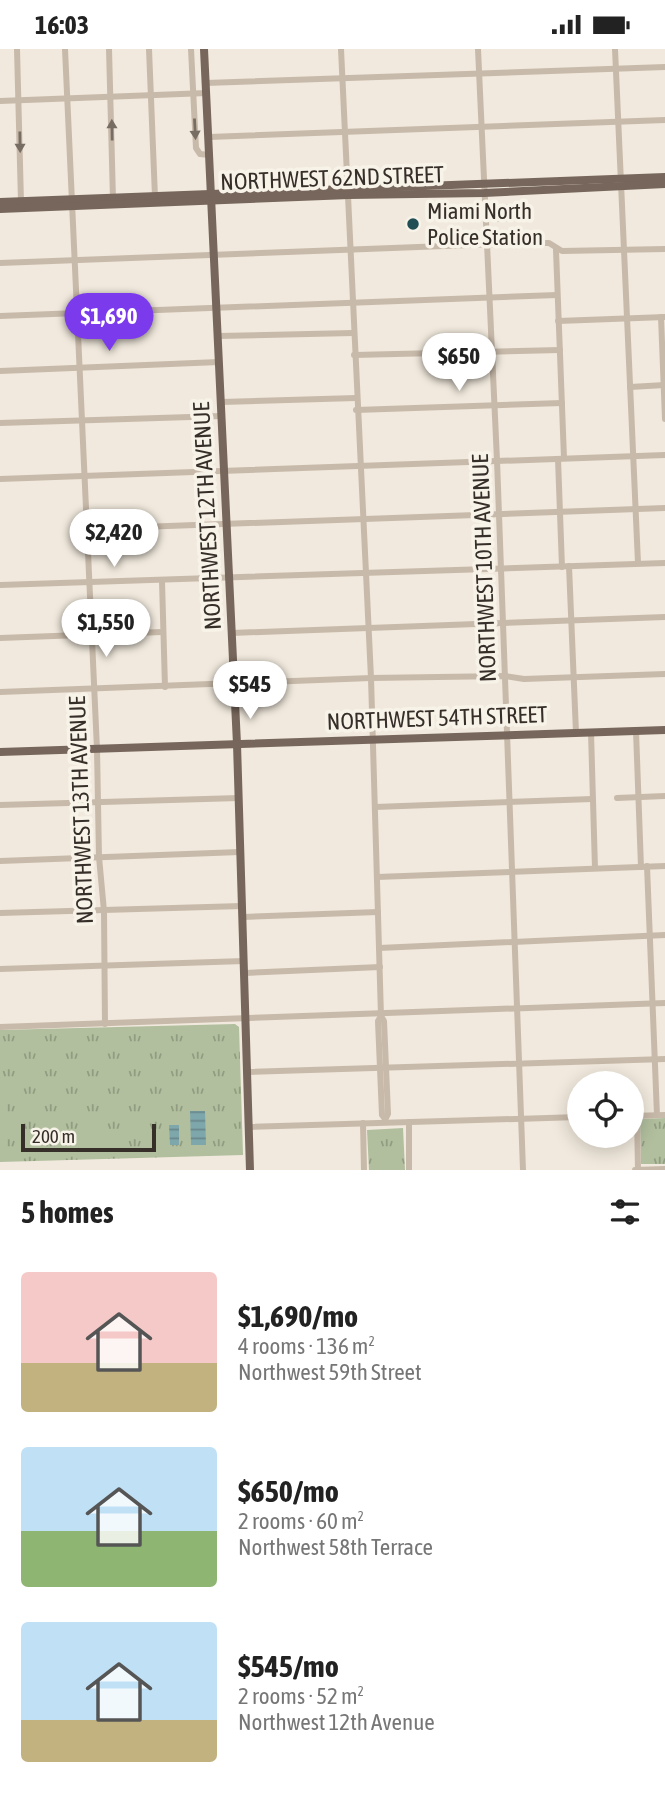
<!DOCTYPE html>
<html lang="en">
<head>
<meta charset="utf-8">
<style>
  body { margin:0; font-family:"Asap Condensed",sans-serif; background:#f6f6f6; color:#222; height:100vh; display:flex; flex-direction:column; font-size:26px; white-space:nowrap }
  * { box-sizing:border-box; margin:0 }
  p { font-size:23px; color:#767676 }
  .icon { flex:none; width:38px; height:38px; fill:none; stroke:currentColor; stroke-width:2; stroke-linecap:round; stroke-linejoin:round }
  .map { position:relative; height:1121px; overflow:hidden }
  .side { display:flex; flex-direction:column; background:#fff; flex:1 }
  .side>* { flex:none }
  .fabs { position:absolute; left:567px; top:1022px; display:grid; gap:14px }
  .fabs a { display:grid; place-items:center; width:77px; height:77px; border-radius:50%; background:#fff; box-shadow:0 4px 18px #0003; font-size:35px }
  .scale { position:absolute; left:21px; bottom:18px; width:135px; box-sizing:border-box; padding-left:7px; border:4px solid #362e29; border-top:0; font-size:19px; line-height:24px; white-space:nowrap; color:#362e29; -webkit-text-stroke:5px #f8f3e9; paint-order:stroke }
  .price { position:absolute; translate:-50% -60px; padding:0 16px; border-radius:24px; background:#fff; color:#222; font-size:23px; line-height:46px; filter:drop-shadow(0 2px 4px #0008) }
  .price::after { content:''; position:absolute; left:50%; top:42px; width:21px; height:16px; margin-left:-10px; background:inherit; clip-path:polygon(0 0,100% 0,50% 100%) }
  .price.current { background:#7c3aed; color:#fff }
  ul { padding:0; list-style:none }
  li { display:flex; align-items:center; gap:21px; height:175px; padding:0 21px }
  li span { display:grid; place-items:center; flex:none; width:196px; height:140px; border-radius:7px; color:#555 }
  li>.icon { margin-inline-start:auto }
  span .icon { width:84px; height:84px; fill:#fffc; stroke-width:1 }
  li b { font-size:30px }
  h2 { display:flex; justify-content:space-between; align-items:center; height:84px; padding:0 21px; font-size:30px }
  .status { display:flex; justify-content:space-between; align-items:center; height:49px; padding:0 35px; background:#fff; direction:ltr }
  .status svg { height:19px; fill:currentColor }
  .map>svg:first-child { display:block }
  .grass { fill:url(#grass-tufts) }
  .pitch { fill:#b1bf9e }
  .water { fill:url(#water-rules) }
  .lines { fill:none; stroke-linecap:round; stroke-linejoin:round }
  .minor { stroke:#c8baaa; stroke-width:6 }
  .major { stroke:#77665b; stroke-width:8 }
  .oneway { fill:#786d63 }
  .poi-dot { fill:#214d55; stroke:#f8f3e9; stroke-width:2.5 }
  .labels { text-anchor:middle; dominant-baseline:central; stroke-width:7; stroke-linejoin:round; paint-order:stroke }
  .street-label { font-size:23px; fill:#362e29; stroke:#f8f3e9 }
  .poi-label { font-size:23px; fill:#362e29; stroke:#f8f3e9; text-anchor:start }
</style>
</head>
<body>
<div class="status"><b>16:03</b><svg viewBox="0 0 49 12"><path d="M0 12V9h3v3zM5 12V6h3v6zM10 12V3h3v9zM15 12V0h3v12zM26 1h20v11H26zM47 4h2v5h-2z"/></svg></div>
<div class="map">
<svg width="665" height="1121" viewBox="0 0 665 1121">
  <defs>
    <pattern id="grass-tufts" width="24" height="20" patternUnits="userSpaceOnUse" patternTransform="scale(1.75)"><rect width="24" height="20" fill="#b1bf9e"/><path d="M3 7l-1-3M5 7V3M7 7l1-3M15 17l-1-3M17 17v-4M19 17l1-3" fill="none" stroke="#919c81"/></pattern>
    <pattern id="water-rules" width="6" height="5" patternUnits="userSpaceOnUse" patternTransform="scale(1.75)"><rect width="6" height="5" fill="#7ea7ac"/><path d="M0 2.5h6" fill="none" stroke="#68888c"/></pattern>
  </defs>
  <rect width="100%" height="100%" fill="#f1e9dd"/>
  <g class="grass">
    <polygon points="235,975 239,978 243,1106 0,1113 0,981"/>
    <polygon points="665,1069 665,1115 641,1115 640,1070"/>
    <polygon points="403,1079 405,1121 369,1121 367,1081"/>
  </g>
  <g class="pitch">
    <polygon points="516,155 516,172 495,173 495,156"/>
    <polygon points="7,1046 7,1096 0,1104 0,1047"/>
    <polygon points="126,1085 127,1104 79,1106 79,1087"/>
    <polygon points="19,1088 29,1088 30,1107 20,1107"/>
    <polygon points="31,1088 41,1088 42,1107 31,1107"/>
  </g>
  <g class="water">
    <polygon points="190,1062 205,1062 206,1096 191,1096"/>
    <polygon points="169,1076 179,1076 179,1096 170,1096"/>
  </g>
  <g class="lines">
    <g class="minor">
      <polyline points="17,0 21,153"/>
      <polyline points="65,0 97,700 99,808 104,862 105,975"/>
      <polyline points="109,0 113,150"/>
      <polyline points="149,0 155,148"/>
      <polyline points="191,0 196,99 200,105 209,106"/>
      <polyline points="341,0 371,629 381,967 378,972 382,1066 385,1070"/>
      <polyline points="478,0 497,411 523,1121"/>
      <polyline points="615,0 638,514"/>
      <polyline points="206,34 665,18"/>
      <polyline points="0,52 207,44"/>
      <polyline points="209,88 665,71"/>
      <polyline points="556,201 564,409"/>
      <polyline points="0,214 523,194 549,194 562,202 665,200"/>
      <polyline points="0,267 557,246"/>
      <polyline points="661,268 665,370"/>
      <polyline points="558,272 665,268"/>
      <polyline points="218,287 353,284"/>
      <polyline points="354,306 560,301"/>
      <polyline points="0,322 219,313"/>
      <polyline points="630,338 665,336"/>
      <polyline points="221,353 356,349"/>
      <polyline points="356,361 562,354"/>
      <polyline points="0,374 222,367"/>
      <polyline points="558,410 562,518"/>
      <polyline points="0,430 665,406"/>
      <polyline points="87,480 665,459"/>
      <polyline points="569,517 576,684"/>
      <polyline points="162,532 165,638"/>
      <polyline points="0,536 665,514"/>
      <polyline points="232,584 665,568"/>
      <polyline points="0,589 162,583"/>
      <polyline points="0,643 371,629 505,627 524,630 665,625"/>
      <polyline points="636,682 641,818"/>
      <polyline points="591,684 595,819"/>
      <polyline points="617,749 665,747"/>
      <polyline points="0,756 239,749"/>
      <polyline points="375,758 592,750"/>
      <polyline points="0,812 240,803"/>
      <polyline points="647,817 657,1066"/>
      <polyline points="377,828 665,817"/>
      <polyline points="0,864 242,857"/>
      <polyline points="243,868 378,863"/>
      <polyline points="379,899 665,886"/>
      <polyline points="0,920 244,912"/>
      <polyline points="245,924 380,918"/>
      <polyline points="381,967 384,972 388,1065 385,1071"/>
      <polyline points="0,978 665,954"/>
      <polyline points="248,1023 665,1010"/>
      <polyline points="637,1066 638,1121"/>
      <polyline points="632,1067 665,1066"/>
      <polyline points="409,1073 409,1121"/>
      <polyline points="363,1074 364,1121"/>
      <polyline points="249,1078 579,1068"/>
      <polyline points="635,1121 665,1120"/>
    </g>
    <g class="major">
      <polyline points="204,0 237,695 250,1121"/>
      <polyline points="0,153 665,128"/>
      <polyline points="0,160 349,146 484,144 665,135"/>
      <polyline points="0,703 665,681"/>
    </g>
  </g>
  <defs><path id="oneway-solid" d="M-6-.8H1V-3.2L6.5 0L1 3.2V.8H-6Z" transform="scale(1.75)"/></defs>
  <g class="oneway">
    <use href="#oneway-solid" transform="translate(195 80) rotate(87)"/>
    <use href="#oneway-solid" transform="translate(112 81) rotate(-91)"/>
    <use href="#oneway-solid" transform="translate(20 93) rotate(89)"/>
  </g>
  <circle class="poi-dot" cx="413" cy="175" r="7"/>
  <g class="labels">
    <g class="street-label">
      <text transform="translate(332 129) rotate(-2)">NORTHWEST 62ND STREET</text>
      <text transform="translate(207 467) rotate(-93)">NORTHWEST 12TH AVENUE</text>
      <text transform="translate(484 519) rotate(-92)">NORTHWEST 10TH AVENUE</text>
      <text transform="translate(437 669) rotate(-2)">NORTHWEST 54TH STREET</text>
      <text transform="translate(81 761) rotate(-92)">NORTHWEST 13TH AVENUE</text>
    </g>
    <g class="poi-label">
      <text x="427" y="162">Miami North<tspan x="427" dy="26">Police Station</tspan></text>
    </g>
  </g>
</svg>
<div class="fabs">
<a><svg class="icon" aria-label="locate" viewBox="0 0 24 24"><circle cx="12" cy="12" r="6"/><path d="M12 2v4M12 18v4M2 12h4M18 12h4"/></svg></a>
</div>
<div class="scale">200 m</div>
<b class="price current" style="left:109px;top:304px">$1,690</b>
<b class="price" style="left:459px;top:344px">$650</b>
<b class="price" style="left:114px;top:520px">$2,420</b>
<b class="price" style="left:106px;top:610px">$1,550</b>
<b class="price" style="left:250px;top:672px">$545</b>
</div>
<section class="side">
<h2>5 homes<svg class="icon" aria-label="filters" viewBox="0 0 24 24"><path d="M4 7h16M4 17h16"/><circle cx="9" cy="7" r="2"/><circle cx="15" cy="17" r="2"/></svg></h2>
<ul>
<li><span style="background:linear-gradient(#f6c9c9 65%,#c2b280 0)"><svg class="icon" aria-label="home" viewBox="0 0 24 24"><path d="M3 11l9-7 9 7M6 9v11h12V9"/></svg></span><div><b>$1,690/mo</b><p>4 rooms · 136 m²</p><p>Northwest 59th Street</p></div></li>
<li><span style="background:linear-gradient(#bfe0f5 60%,#8fb573 0)"><svg class="icon" aria-label="home" viewBox="0 0 24 24"><path d="M3 11l9-7 9 7M6 9v11h12V9"/></svg></span><div><b>$650/mo</b><p>2 rooms · 60 m²</p><p>Northwest 58th Terrace</p></div></li>
<li><span style="background:linear-gradient(#bfe0f5 70%,#c2b280 0)"><svg class="icon" aria-label="home" viewBox="0 0 24 24"><path d="M3 11l9-7 9 7M6 9v11h12V9"/></svg></span><div><b>$545/mo</b><p>2 rooms · 52 m²</p><p>Northwest 12th Avenue</p></div></li>
</ul>
</section>
</body>
</html>
